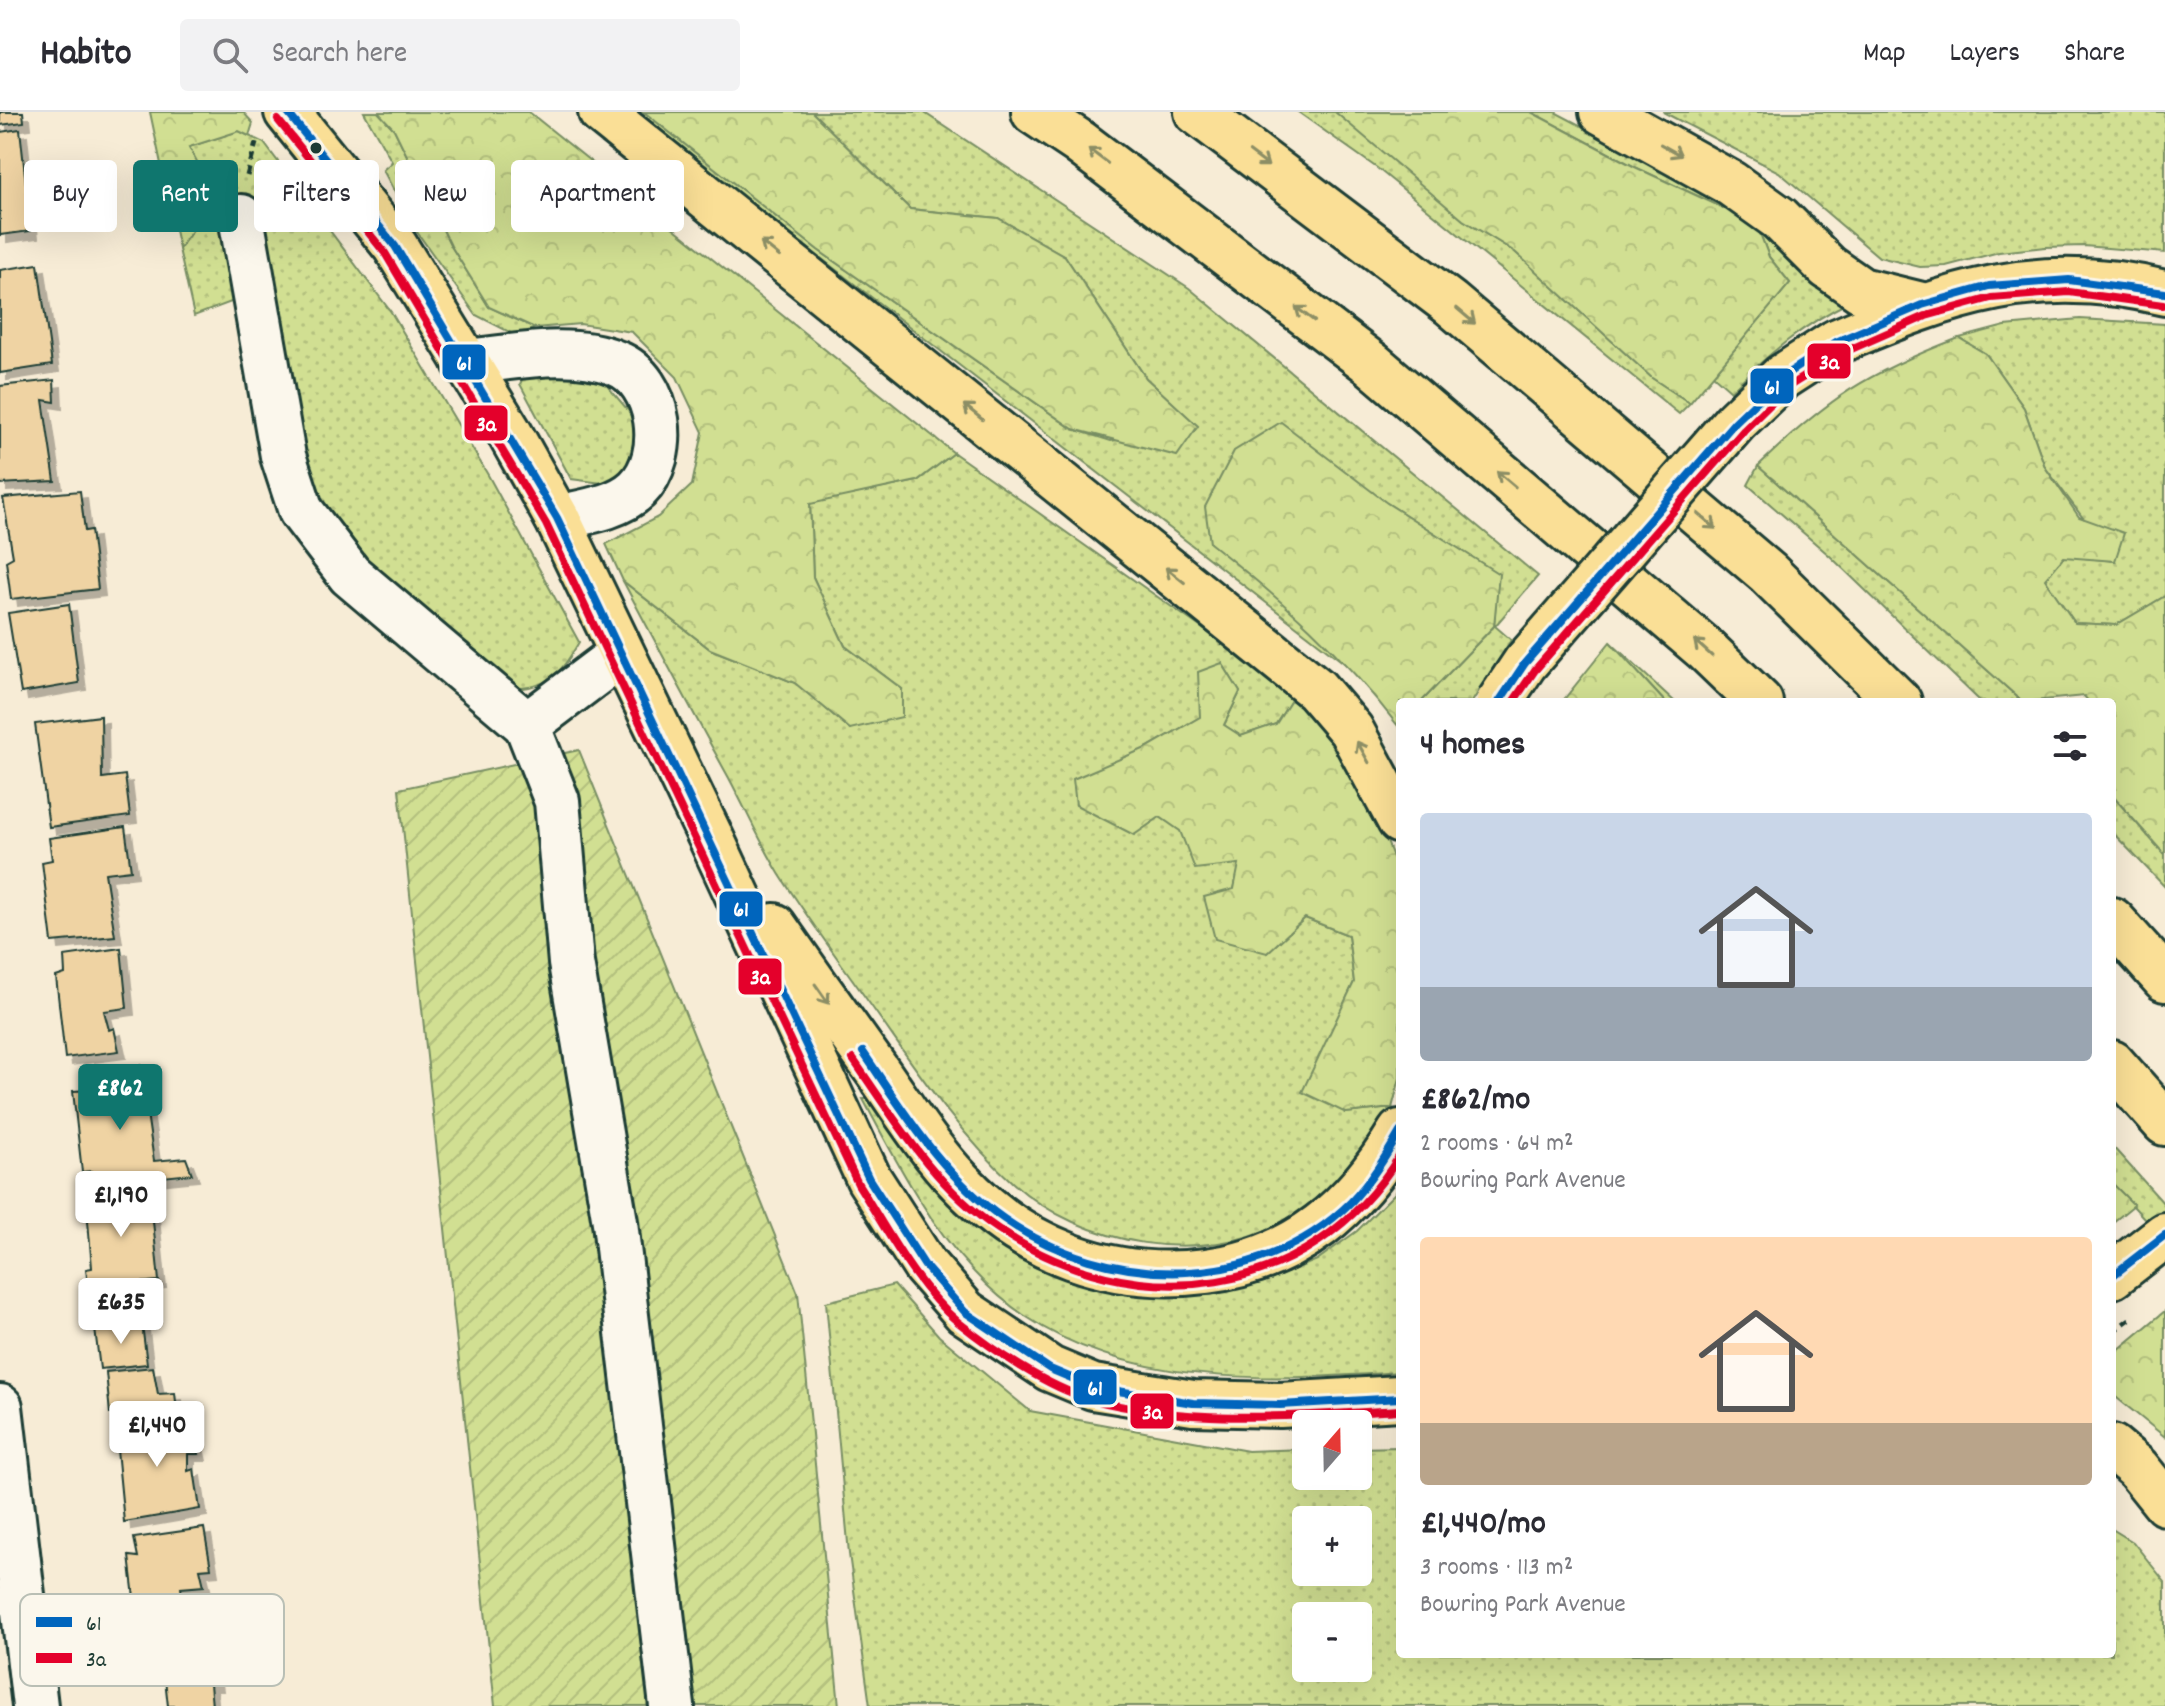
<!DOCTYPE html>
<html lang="en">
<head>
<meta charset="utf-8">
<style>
  body { margin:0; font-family:Dekko,sans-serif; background:#f2f2f3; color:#2b2b33; height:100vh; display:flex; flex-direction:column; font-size:30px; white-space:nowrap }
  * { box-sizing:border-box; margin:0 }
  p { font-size:26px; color:#7c7c81 }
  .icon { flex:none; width:44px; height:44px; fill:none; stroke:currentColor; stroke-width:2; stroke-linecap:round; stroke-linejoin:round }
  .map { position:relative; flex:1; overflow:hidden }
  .drawer { position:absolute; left:1396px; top:586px; width:720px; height:960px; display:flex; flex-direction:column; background:#fff; border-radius:8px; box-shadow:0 8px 32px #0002 }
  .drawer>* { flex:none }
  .top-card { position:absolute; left:24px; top:48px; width:760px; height:72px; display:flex; gap:16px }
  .needle { width:52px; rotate:20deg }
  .fabs { position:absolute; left:1292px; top:1298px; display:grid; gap:16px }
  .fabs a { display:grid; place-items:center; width:80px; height:80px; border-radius:8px; background:#fff; box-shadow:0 8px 32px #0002; font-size:40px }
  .price { position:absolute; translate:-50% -68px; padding:0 18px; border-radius:8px; background:#fff; color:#222; font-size:26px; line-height:52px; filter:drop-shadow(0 2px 4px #0008) }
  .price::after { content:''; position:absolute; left:50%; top:48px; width:24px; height:18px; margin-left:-12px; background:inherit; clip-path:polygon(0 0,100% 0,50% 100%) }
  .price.current { background:#0f766e; color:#fff }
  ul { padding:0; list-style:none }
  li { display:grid; align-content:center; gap:16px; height:424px; padding:0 24px }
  li span { display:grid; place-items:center; height:248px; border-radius:8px; color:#555 }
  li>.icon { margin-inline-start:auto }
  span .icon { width:144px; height:144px; fill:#fffc; stroke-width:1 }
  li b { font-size:34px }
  h2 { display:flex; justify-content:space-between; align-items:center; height:96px; padding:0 24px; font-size:34px }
  .tag { padding:0 28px; border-radius:8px; background:#fff; box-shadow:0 8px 32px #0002; font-size:28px; line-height:72px }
  .tag.current { background:#0f766e; color:#fff }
  header { display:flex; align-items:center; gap:48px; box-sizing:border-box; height:112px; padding:0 40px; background:#fff; border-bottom:2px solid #e1e1e2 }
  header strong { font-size:38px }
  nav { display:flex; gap:44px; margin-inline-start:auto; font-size:28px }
  .search { width:560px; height:72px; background:#f2f2f3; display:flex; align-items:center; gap:20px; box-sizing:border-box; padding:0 28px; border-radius:8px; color:#7c7c81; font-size:30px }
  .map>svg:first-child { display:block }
  .grass { fill:url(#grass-dots); stroke:#788e63; stroke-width:2; fill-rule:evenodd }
  .forest { fill:url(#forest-crowns); stroke:#788e63; stroke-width:2 }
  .garden { fill:url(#garden-furrows); stroke:#788e63; stroke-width:2 }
  .building { fill:#efd3a3; stroke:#1f3d34; stroke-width:2; filter:url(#shadow) }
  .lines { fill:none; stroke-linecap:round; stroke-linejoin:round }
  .minor-casing { stroke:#1f3d34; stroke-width:50 }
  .major-casing { stroke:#1f3d34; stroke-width:50 }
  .highway-casing { stroke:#1f3d34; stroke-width:50 }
  .path { stroke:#1f3d34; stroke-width:5; stroke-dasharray:8 6; stroke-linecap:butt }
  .minor { stroke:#fbf7ec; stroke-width:44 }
  .major { stroke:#fadf96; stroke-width:44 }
  .highway { stroke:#fadf96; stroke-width:44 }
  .major-bridge-casing { stroke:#1f3d34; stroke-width:50; stroke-linecap:butt }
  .major-bridge { stroke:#fadf96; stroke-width:44 }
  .bus-1-casing { stroke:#fbf7ec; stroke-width:14 }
  .bus-2-casing { stroke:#fbf7ec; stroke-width:14 }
  .bus-1 { stroke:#0065bd; stroke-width:8 }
  .bus-2 { stroke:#e4002b; stroke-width:8 }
  .oneway { stroke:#8c8e65 }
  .bus-dot { fill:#1f3d34; stroke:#fbf7ec; stroke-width:3 }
  .key { fill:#fbf7ec; stroke:#b9bfb5; stroke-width:2 }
  .key-label { font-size:22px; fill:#1f3d34 }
  .line-badge { stroke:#fbf7ec; stroke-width:3 }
  .badge-label { font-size:22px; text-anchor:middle; font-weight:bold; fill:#fff }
</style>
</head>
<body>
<header>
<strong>Habito</strong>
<div class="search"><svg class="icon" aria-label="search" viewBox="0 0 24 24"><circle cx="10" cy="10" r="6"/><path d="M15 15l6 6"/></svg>Search here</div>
<nav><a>Map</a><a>Layers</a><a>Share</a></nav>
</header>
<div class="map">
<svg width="2165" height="1594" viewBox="0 0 2165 1594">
  <defs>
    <pattern id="grass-dots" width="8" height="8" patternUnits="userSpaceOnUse" patternTransform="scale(2)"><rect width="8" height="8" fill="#d1df92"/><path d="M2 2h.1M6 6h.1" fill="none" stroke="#b3c07e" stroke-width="1.8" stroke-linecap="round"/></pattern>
    <pattern id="forest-crowns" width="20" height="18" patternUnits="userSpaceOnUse" patternTransform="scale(2)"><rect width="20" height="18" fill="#d1df92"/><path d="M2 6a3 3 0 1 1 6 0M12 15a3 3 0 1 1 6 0" fill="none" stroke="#b3c07e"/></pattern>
    <pattern id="garden-furrows" width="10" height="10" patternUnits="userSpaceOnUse" patternTransform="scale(2)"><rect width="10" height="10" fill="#d1df92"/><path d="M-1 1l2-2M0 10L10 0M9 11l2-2" fill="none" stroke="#b3c07e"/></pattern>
    <filter id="shadow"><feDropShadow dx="7" dy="7" stdDeviation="0" flood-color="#0004"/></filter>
  </defs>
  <rect width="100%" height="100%" fill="#f7ecd6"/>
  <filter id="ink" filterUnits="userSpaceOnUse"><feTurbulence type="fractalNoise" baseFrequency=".0125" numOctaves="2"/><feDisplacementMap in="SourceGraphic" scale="16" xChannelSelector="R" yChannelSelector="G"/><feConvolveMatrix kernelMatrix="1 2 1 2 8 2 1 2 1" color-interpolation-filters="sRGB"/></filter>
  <g filter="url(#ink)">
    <g class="grass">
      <polygon points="364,0 378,0 394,17 451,134 489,195 535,216 517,224 476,203 412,113 383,58 392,50"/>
      <polygon points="632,0 644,0 818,138 1073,317 1111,329 1197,314 1146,266 1065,144 998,106 910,97 812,0 923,0 1189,176 1538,464 1495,514 1511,528 1472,590 1421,590 1494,514 1498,462 1387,391 1292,497 1357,561"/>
      <polygon points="1298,0 1335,0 1358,16 1463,108 1515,140 1652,266 1690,291 1679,302 1377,56"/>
      <path d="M1531,0h24l187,98 109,91c-47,23 -83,53 -120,90l-18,-16 77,-92 -21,-26 -13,-34 -121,-56z"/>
      <polygon points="1663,0 2165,0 2165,141 2084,134 2045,135 1999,140 1946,154 1920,155 1879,145 1779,60"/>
      <path d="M239,19l25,12 127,169 97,163 91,167c-22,38 -33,47 -78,47l-115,-104 -55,-60 -37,-78 -55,-148 -45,17 -15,-67 20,-28 -10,-74z"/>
      <polygon points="2080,207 2165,212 2165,484 2116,513 2075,511 2045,468 2064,444 2115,449 2045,355 2024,296 1986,242 1959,226 2005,214"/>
      <polygon points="592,256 639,311 633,362 610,372 571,367 520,272 524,264"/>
      <path d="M954,341l341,241 -19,30 -35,12 -17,-11 16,-33 -18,-29 -22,54 -52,30 12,70 80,47 -6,25 33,64 38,-35 43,17 6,47 -20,45 12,86 46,-5c-29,44 -59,87 -107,113 -84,46 -202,25 -272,-38 -53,-48 -95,-111 -136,-169 -32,-46 -67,-92 -97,-139 -19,-31 -34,-65 -51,-97 -36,-65 -71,-131 -106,-197l87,68 85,34 55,46 52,-40 -57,-43 -32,-69 -3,-74 107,-22z"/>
      <polygon points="1758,354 2023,590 1981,590 1830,444 1748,373"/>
      <polygon points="1610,530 1675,590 1665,590"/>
      <polygon points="2112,683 2165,743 2165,775 2112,720"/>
      <path d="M863,987h7l52,55 233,139 56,2 53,-13 53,-22 40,-29 43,-43v184c-148,10 -317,19 -426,-100 -47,-50 -79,-113 -111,-173z"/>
      <polygon points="2112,1034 2165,1093 2165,1129 2112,1071"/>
      <path d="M894,1173l45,51 91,75 218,40 58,-2v27h52v-28l42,-1v207h712v-125l21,13 32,40v124h-1295l-21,-152 -23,-252zM1306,1408h52v52h-52zM1306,1504h52v52h-52z"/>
    </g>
    <g class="forest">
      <polygon points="150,0 243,0 253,11 249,24 239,19 189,35 210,73 199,109 179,137"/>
      <polygon points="378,0 529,0 954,341 917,369 810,392 813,465 845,534 902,577 902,605 850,617 795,571 710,537 623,469 606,432 658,405 692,373 703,320 677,265 632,220 580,212 535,216 489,195 451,134 394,17"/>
      <polygon points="644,0 812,0 910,97 998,106 1065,144 1146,266 1198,314 1177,344 1073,317 818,138"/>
      <polygon points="1335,0 1531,0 1635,55 1756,111 1769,145 1790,171 1690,291 1652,266 1515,140 1463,108"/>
      <path d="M1959,226l27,16 38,54 21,59 34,50 45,16 -9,28 -51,-4 -19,22 30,44 41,2 49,-29v259l-53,-60v-93h-23l-5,-6 -61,6 -265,-236c70,-68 109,-93 201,-128z"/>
      <path d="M1281,310l106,81 112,71 -5,52 -73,76h-21l-2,24c-56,-73 -116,-126 -188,-183l-5,-36 29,-56z"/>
      <polygon points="1610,530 1665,590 1562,590"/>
      <polygon points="1222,551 1240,580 1224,613 1241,624 1276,612 1295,582 1366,676 1395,750 1400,782 1400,966 1392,996 1346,1001 1302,980 1354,870 1348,823 1305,806 1267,841 1215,827 1204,785 1234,777 1239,752 1195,757 1180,719 1160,705 1134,723 1076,693 1073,667 1148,635 1200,605 1198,560"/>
      <polygon points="2112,1071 2134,1093 2112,1111"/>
      <polygon points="2165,1199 2165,1325 2112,1282 2112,1243"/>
    </g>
    <polygon class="garden" points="579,638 798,1181 839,1594 495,1594 399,677"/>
    <g class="building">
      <polygon points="0,0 23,0 24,10 0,13"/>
      <polygon points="20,17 31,119 0,123 0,20"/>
      <polygon points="38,152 52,253 0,261 0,158"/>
      <polygon points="54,268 55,290 43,288 55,369 0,372 0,274"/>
      <polygon points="80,379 85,419 91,418 98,477 11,487 6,449 13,445 3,386"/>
      <polygon points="69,492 79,571 21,581 8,501"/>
      <polygon points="101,604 102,666 125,663 130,704 49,715 35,612"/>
      <polygon points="125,715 131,758 105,761 115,824 52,830 42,750 52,748 49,726"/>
      <polygon points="121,836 127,896 104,899 109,918 114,916 119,939 65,946 56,865 65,862 64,844"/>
      <polygon points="140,953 154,1049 186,1046 192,1062 95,1072 92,1059 82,1060 73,979 109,977 108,954"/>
      <polygon points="149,1069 159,1169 104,1174 109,1191 90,1190 86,1157 92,1156 87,1097 98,1093 96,1077"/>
      <polygon points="142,1212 147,1252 100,1257 95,1217"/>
      <polygon points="153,1255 158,1282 175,1281 177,1299 110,1302 106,1260"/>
      <polygon points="181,1302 181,1320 193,1317 199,1342 188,1342 188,1359 194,1357 200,1397 124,1410 116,1327 130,1326 130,1308"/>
      <polygon points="204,1416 211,1456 200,1457 204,1474 181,1476 189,1522 139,1527 129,1444 138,1445 134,1426"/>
      <polygon points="213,1551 216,1572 210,1572 212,1594 168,1594 164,1558"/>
    </g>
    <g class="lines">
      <defs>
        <g id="minor">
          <polyline points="241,105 283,344 301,399 350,463 527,613"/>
          <path d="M465,250c48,-4 105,-18 151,1 45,17 55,93 21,126 -20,19 -54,23 -80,29"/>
          <polyline points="621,542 527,613 557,689 571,851 615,1110 672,1594"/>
          <polyline points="0,1295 35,1594"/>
        </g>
        <g id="major">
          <polyline points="287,0 395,134 509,320 557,406 712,728 869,1067 925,1154 965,1200 1050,1257 1093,1275 1193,1291 1280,1293 1400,1286"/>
          <path d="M1836,230c114,-49 203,-80 329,-49"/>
          <path d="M774,814c35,50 70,99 106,149 25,36 49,75 80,107 65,69 152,101 246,89 90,-11 149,-64 194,-139"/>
          <polyline points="2112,1164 2165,1123"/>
        </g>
        <g id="highway">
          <polyline points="601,0 1316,577 1351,618 1400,709"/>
          <polyline points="1034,0 1079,30 1372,252 1705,537 1760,590"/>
          <polyline points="1197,0 1450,191 1768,461 1899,590"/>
          <polyline points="1602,0 1730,71 1779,106 1828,155 1861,178 1922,193"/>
          <polyline points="2112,808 2165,867"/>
          <polyline points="2112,951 2165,1011"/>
          <polyline points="2112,1335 2137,1356 2165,1391"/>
        </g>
      </defs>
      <use href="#minor" class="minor-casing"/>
      <use href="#major" class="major-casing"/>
      <use href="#highway" class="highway-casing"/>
      <g class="path">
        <polyline points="247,64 256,31"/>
        <polyline points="2112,1220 2134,1204"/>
      </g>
      <use href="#minor" class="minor"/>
      <use href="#major" class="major"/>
      <use href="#highway" class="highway"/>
      <defs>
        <polyline id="major-bridge" points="1499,590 1525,551 1735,310 1782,265 1836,230"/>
      </defs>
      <use href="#major-bridge" class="major-bridge-casing"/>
      <use href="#major-bridge" class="major-bridge"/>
      <defs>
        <g id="bus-1">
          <polyline points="287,0 395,134 557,406 869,1067 925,1154 965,1200 1050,1257 1093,1275 1193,1291 1280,1293 1400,1286"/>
          <polyline points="1499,590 1525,551 1735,310 1782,265 1836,230 1922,193 1989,174 2069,168 2165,181"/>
          <path d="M863,940c41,60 79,124 141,167 103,72 253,76 347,-17 20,-21 35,-46 49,-70"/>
          <polyline points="2112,1164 2165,1123"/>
        </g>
        <g id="bus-2">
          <path d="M278,8l107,133 161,271 312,660c29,46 58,103 100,138 35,28 89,65 132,77 98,27 209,17 310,11"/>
          <polyline points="1513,590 1535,558 1744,318 1789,274 1842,241 1926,204 1991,186 2069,180 2163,193"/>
          <path d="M853,947c42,61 82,128 145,170 136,92 313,72 402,-74"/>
        </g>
      </defs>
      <use href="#bus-1" class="bus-1-casing"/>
      <use href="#bus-2" class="bus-2-casing"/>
      <use href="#bus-1" class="bus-1"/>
      <use href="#bus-2" class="bus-2"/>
    </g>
    <defs><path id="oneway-shaft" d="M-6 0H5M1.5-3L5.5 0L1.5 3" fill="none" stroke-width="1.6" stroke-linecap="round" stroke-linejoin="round" transform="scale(2)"/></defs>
    <g class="oneway">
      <use href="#oneway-shaft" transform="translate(1671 38) rotate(29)"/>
      <use href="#oneway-shaft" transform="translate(1098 44) rotate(-143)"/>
      <use href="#oneway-shaft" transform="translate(1259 47) rotate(37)"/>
      <use href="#oneway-shaft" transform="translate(770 137) rotate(-141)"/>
      <use href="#oneway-shaft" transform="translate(1305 202) rotate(-143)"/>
      <use href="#oneway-shaft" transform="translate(1466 204) rotate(40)"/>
      <use href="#oneway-shaft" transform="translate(973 300) rotate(-141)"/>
      <use href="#oneway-shaft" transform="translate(1506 367) rotate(-140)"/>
      <use href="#oneway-shaft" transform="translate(1707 409) rotate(40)"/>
      <use href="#oneway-shaft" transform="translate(1175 463) rotate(-141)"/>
      <use href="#oneway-shaft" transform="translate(1703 536) rotate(-138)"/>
      <use href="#oneway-shaft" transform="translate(1363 640) rotate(-119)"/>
      <use href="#oneway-shaft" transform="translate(822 882) rotate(55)"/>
    </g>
  </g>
  <circle class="bus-dot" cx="316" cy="36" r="7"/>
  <rect x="20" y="1482" width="264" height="92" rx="12" class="key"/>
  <rect x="36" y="1505" width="36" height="10" fill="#0065bd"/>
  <rect x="36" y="1541" width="36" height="10" fill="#e4002b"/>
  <g class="key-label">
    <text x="86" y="1518">61</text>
    <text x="86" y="1554">3a</text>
  </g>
  <g class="line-badge">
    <rect x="1806" y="230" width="46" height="38" rx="8" fill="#e4002b"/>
    <rect x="441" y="231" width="46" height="38" rx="8" fill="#0065bd"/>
    <rect x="1749" y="255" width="46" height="38" rx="8" fill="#0065bd"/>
    <rect x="463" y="292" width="46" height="38" rx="8" fill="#e4002b"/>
    <rect x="718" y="778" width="46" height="38" rx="8" fill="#0065bd"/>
    <rect x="737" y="845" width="46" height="39" rx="8" fill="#e4002b"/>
    <rect x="1072" y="1256" width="46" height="38" rx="8" fill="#0065bd"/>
    <rect x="1129" y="1280" width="46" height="38" rx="8" fill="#e4002b"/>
  </g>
  <g class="badge-label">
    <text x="1829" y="257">3a</text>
    <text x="464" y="258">61</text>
    <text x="1772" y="282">61</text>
    <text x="486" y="319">3a</text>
    <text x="741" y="804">61</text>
    <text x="760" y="872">3a</text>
    <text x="1095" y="1283">61</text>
    <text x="1152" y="1307">3a</text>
  </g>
</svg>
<div class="fabs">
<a><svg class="needle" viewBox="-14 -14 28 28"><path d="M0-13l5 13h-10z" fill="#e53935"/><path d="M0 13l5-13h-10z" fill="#7c7c81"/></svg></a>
<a>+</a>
<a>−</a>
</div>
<b class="price current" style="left:120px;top:1020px">£862</b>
<b class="price" style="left:121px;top:1127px">£1,190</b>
<b class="price" style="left:121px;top:1234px">£635</b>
<b class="price" style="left:157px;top:1357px">£1,440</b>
<div class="top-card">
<a class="tag">Buy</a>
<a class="tag current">Rent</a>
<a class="tag">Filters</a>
<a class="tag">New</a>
<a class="tag">Apartment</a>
</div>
<section class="drawer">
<h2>4 homes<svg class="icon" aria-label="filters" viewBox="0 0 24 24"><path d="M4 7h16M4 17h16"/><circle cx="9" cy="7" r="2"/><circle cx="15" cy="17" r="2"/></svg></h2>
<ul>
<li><span style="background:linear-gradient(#c9d6e8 70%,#9aa5b1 0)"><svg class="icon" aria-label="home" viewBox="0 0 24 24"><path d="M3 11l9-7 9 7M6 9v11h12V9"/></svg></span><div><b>£862/mo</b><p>2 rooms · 64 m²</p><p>Bowring Park Avenue</p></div></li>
<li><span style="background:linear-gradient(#ffd9b3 75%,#b9a48a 0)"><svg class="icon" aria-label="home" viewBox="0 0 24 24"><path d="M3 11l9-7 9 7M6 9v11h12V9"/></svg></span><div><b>£1,440/mo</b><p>3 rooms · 113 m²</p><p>Bowring Park Avenue</p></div></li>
</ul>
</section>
</div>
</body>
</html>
